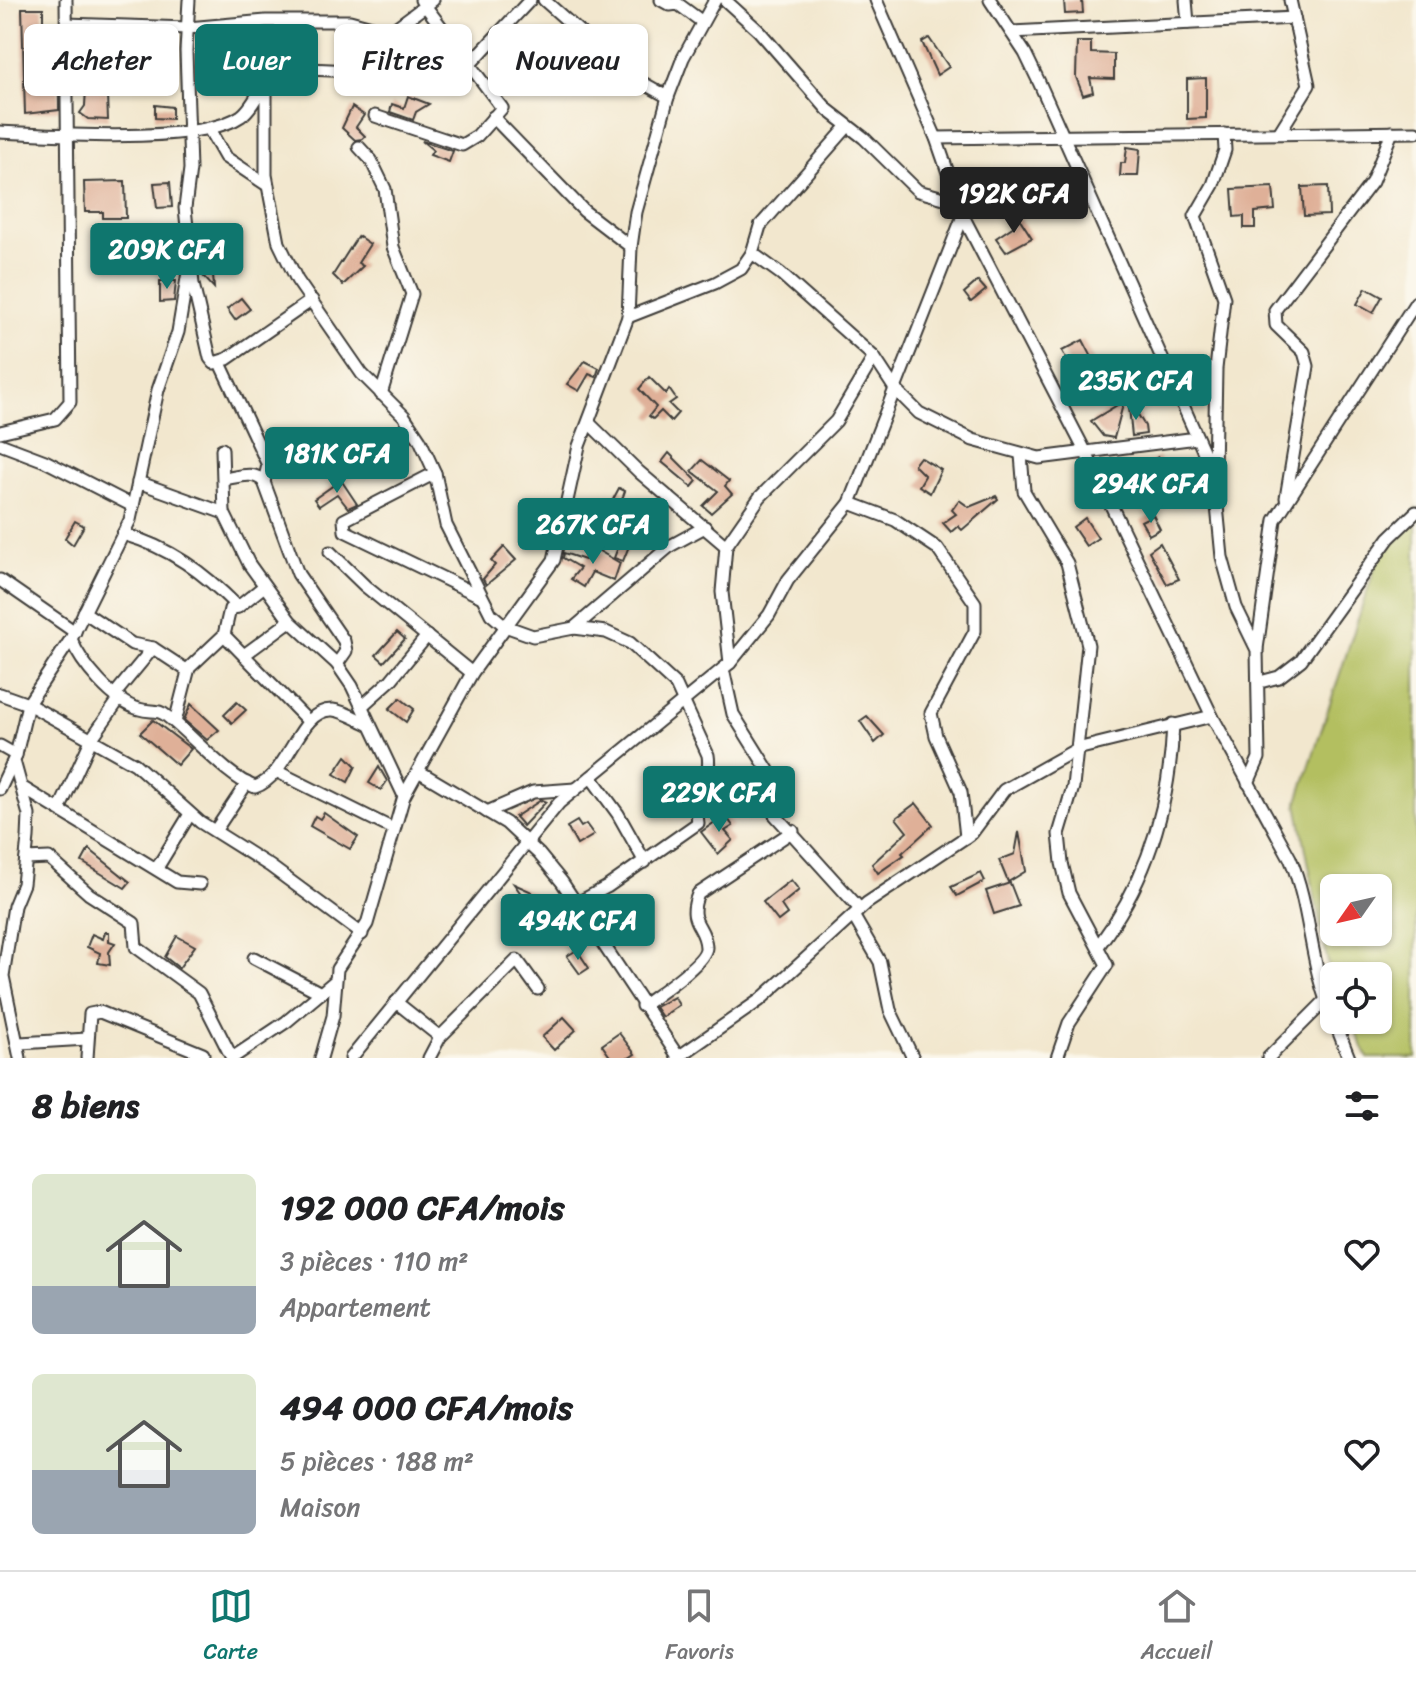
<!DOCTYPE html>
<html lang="fr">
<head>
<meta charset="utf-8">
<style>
  body { margin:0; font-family:Sriracha,sans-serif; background:#f6f6f6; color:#202124; height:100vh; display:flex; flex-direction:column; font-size:30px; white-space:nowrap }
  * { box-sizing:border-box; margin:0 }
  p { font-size:26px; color:#757577 }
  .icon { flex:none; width:44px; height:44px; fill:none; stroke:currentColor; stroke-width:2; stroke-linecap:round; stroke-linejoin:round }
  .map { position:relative; height:1058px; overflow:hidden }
  .drawer { display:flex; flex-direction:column; background:#fff; flex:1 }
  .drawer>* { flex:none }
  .hud { position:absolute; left:24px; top:24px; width:800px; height:72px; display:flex; gap:16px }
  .needle { width:52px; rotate:236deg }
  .buttons { position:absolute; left:1320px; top:874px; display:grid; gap:16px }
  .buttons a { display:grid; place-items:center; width:72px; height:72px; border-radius:12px; background:#fff; box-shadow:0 2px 6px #0004; font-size:40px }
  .price { position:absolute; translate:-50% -68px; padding:0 18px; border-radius:8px; background:#0f766e; color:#fff; font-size:26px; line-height:52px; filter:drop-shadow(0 2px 4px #0008) }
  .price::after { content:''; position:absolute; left:50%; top:48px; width:24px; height:18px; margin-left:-12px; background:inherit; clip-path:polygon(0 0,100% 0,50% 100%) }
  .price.active { background:#222; color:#fff }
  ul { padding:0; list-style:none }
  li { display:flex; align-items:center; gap:24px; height:200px; padding:0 32px }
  li span { display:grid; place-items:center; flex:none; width:224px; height:160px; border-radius:12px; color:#555 }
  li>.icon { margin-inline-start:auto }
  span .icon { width:96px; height:96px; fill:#fffc; stroke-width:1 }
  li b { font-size:34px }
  h2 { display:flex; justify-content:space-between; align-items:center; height:96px; padding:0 32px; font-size:34px }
  .chip { padding:0 28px; border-radius:12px; background:#fff; box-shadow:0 2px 6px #0004; font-size:28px; line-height:72px }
  .chip.active { background:#0f766e; color:#fff }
  .tab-bar { display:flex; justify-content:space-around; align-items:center; height:112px; border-top:2px solid #e0e0e0; background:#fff; font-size:22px; color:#757577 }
  .tab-bar a { display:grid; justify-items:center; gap:4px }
  .tab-bar .active { color:#0f766e }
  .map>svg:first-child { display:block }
  .green { fill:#b3bf61; stroke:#686e3e; stroke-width:2; fill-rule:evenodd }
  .building { fill:#dfb098 }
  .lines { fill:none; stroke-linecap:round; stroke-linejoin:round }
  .street-casing { stroke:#3c3a37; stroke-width:15 }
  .street { stroke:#fff; stroke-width:11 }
</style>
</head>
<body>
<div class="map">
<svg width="1416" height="1058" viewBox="0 0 1416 1058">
  <rect width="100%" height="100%" fill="#fbf7ec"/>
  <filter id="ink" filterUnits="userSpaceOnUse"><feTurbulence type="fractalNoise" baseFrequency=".0125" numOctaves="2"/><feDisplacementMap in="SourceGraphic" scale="16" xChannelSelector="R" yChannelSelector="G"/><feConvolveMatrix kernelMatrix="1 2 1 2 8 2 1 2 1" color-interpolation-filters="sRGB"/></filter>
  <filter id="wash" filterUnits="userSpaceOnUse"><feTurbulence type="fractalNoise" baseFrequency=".006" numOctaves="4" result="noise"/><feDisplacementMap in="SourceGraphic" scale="32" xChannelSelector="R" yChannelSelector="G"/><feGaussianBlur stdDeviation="1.8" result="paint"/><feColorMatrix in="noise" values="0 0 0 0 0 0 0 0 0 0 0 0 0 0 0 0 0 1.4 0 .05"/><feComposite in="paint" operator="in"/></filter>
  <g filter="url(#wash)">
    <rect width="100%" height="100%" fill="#f2e7ce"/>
    <path class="green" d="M1416,509v549h-48l-18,-38h28v-44h-44v11l-2,-3 -35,-180 81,-246zM1334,888h44v44h-44z"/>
    <g id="blocks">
      <g class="building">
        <polygon points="1064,0 1082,0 1083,13 1065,14"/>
        <polygon points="22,8 43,8 43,25 58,26 59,110 25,114"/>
        <polygon points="929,38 949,67 937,75 922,42"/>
        <polygon points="1077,42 1091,42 1091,53 1114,54 1114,79 1090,78 1093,92 1083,95 1076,77"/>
        <polygon points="87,71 106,72 108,120 88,119 80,113 85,106"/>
        <polygon points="1206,78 1206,118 1187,119 1187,79"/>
        <polygon points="408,96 429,104 416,112 413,120 390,112 392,104 404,108"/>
        <polygon points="155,105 172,107 172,119 155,118"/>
        <polygon points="352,107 364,115 356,127 365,136 362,139 355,140 342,128"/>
        <polygon points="422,141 453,151 449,162 430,155 433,150"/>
        <polygon points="1127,147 1140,149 1138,176 1120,176 1121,163 1125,163"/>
        <polygon points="1029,170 1038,185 1019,196 1010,182"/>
        <polygon points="125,181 126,218 103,218 103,212 85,212 84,182"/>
        <polygon points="170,182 172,207 157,208 154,183"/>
        <polygon points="1328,186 1329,215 1304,216 1302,187"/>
        <polygon points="1273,187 1275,210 1255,212 1255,228 1244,228 1244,216 1234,217 1232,189"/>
        <polygon points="1016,213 1032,238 1006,252 996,238 1014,226 1009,218"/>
        <polygon points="358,236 370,244 358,263 363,266 343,285 333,275"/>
        <polygon points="204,250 211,250 214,288 203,276"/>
        <polygon points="160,281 176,281 174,301 160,302"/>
        <polygon points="978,281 986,290 971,302 964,293"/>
        <polygon points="1366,288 1382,297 1373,313 1357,304"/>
        <polygon points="241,298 250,309 235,320 227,309"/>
        <polygon points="1083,340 1094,361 1073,372 1062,351"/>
        <polygon points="585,361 599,368 596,377 589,374 579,391 567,384"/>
        <polygon points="649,377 666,394 669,389 676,399 669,404 678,413 671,421 661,411 653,419 649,416 656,407 639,389"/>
        <polygon points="1128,398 1145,426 1146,434 1132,436"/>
        <polygon points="1124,401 1114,438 1103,436 1091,421"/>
        <polygon points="669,453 697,481 692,487 662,462"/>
        <polygon points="920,457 941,470 930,493 919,486 925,476 914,465"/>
        <polygon points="1158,457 1163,466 1132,484 1128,478"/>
        <polygon points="702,460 729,481 725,486 732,494 711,513 703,506 718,491 692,471"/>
        <polygon points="341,480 357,504 348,508 337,494 319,506 314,499"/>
        <polygon points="619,488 625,491 616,516 600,538 588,530 600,512 606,513"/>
        <polygon points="996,496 998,499 962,530 958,526 951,532 943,523 956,514 952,510 959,500 969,507"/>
        <polygon points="1153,515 1160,529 1149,535 1141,521"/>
        <polygon points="1085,518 1098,538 1086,546 1073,527"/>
        <polygon points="75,521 84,526 73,545 65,538"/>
        <polygon points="622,537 631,541 623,561 614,558"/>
        <polygon points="1160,543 1179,579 1167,584 1149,551"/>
        <polygon points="504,547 516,560 486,585 483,579 495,565 491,561"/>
        <polygon points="592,547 620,563 614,581 592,572 584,587 571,579 580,568 563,558 564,553 585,560"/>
        <polygon points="397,632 405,639 384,662 376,655"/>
        <polygon points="400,698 414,709 406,722 389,709"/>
        <polygon points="237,702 246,710 232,723 224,715"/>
        <polygon points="191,704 219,730 207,740 184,720"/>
        <polygon points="867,716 884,735 875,743 860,721"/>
        <polygon points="153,720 191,749 177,765 140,733"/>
        <polygon points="346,756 356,766 348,782 334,774"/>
        <polygon points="379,767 387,781 381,790 369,783"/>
        <polygon points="541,800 546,802 523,826 515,817"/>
        <polygon points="916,803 933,825 902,853 904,855 878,873 872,864 907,832 896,818"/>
        <polygon points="324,813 358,837 350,849 310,826 315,816 320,819"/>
        <polygon points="725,815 733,826 725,831 733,840 718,854 701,832"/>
        <polygon points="577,821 581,827 586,824 594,835 577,845 567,827"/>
        <polygon points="1019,832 1026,871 1008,882 999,860 1015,854"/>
        <polygon points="89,849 130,882 125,888 82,862"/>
        <polygon points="981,873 985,881 957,896 951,887"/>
        <polygon points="791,880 799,890 781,905 787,914 778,921 763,902"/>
        <polygon points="1010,883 1019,906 994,914 986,891"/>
        <polygon points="514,884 532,892 550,919 543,924"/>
        <polygon points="105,932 109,932 109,941 115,943 109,952 110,965 98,963 100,953 87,947 92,934 103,939"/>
        <polygon points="177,936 195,946 179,968 165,957"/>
        <polygon points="577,950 589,968 580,974 567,956"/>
        <polygon points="674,997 679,1005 662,1017 655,1007"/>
        <polygon points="564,1017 576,1030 554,1050 542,1037"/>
        <polygon points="619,1033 635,1054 629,1058 611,1058 602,1045"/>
      </g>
    </g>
  </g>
  <g filter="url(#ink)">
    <use href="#blocks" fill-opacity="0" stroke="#3c3a37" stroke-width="2"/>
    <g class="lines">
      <defs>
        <g id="street">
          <polyline points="189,0 186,51 190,169 185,208 193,284 210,358 214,363 227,359 312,300"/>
          <polyline points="544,0 627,74 668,97"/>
          <polyline points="661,0 670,5 678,4 701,21"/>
          <polyline points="725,0 759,31 828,110 864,138 918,191 959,202"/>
          <path d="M876,0l60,138 27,78 122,235 127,265 78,142c22,52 19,110 44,161"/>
          <polyline points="990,0 1025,53 1039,82 1214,475 1222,557 1236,607 1257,650 1259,758 1248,783"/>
          <polyline points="1186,0 1188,23"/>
          <polyline points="66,24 188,28 266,21 350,21 390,32"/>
          <polyline points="1011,32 1294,18"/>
          <polyline points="471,63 530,0"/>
          <path d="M266,80v95l13,68 18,37 65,94 42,42 16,24 15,33 11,52 45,89 14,12 28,10 41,-8 32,4 24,11 46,42 32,70c4,24 -14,44 -10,68l-91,64 -30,16"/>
          <polyline points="375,116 462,145 477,136 502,108 421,0"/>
          <polyline points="493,117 584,211 631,247"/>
          <polyline points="209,129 225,157 267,185"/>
          <path d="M0,132c53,2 199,13 241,-16 11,-8 18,-24 25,-36l42,-11 67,3 15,-40 43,-32"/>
          <polyline points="1279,133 1309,85 1290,0"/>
          <polyline points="936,138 1416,132"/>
          <polyline points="359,147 371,160 385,189 393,247 412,294 381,394"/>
          <polyline points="752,253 781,274 874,357 895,389 919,413 973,440 1039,458 1197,438"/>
          <polyline points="628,317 715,283 741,269 752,253 760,226 848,126"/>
          <polyline points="220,363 268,465 264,482"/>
          <polyline points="589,423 639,472 726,546"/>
          <polyline points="0,432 55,419 70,402 66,0"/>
          <polyline points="0,444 45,461 133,506"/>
          <polyline points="222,449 224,513 249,564 290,621 337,664 352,686 404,796 367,924 337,969 333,1016 321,1058"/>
          <polyline points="1214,470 1216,369 1224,298 1195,216 1213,185 1225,150 1224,134"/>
          <polyline points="435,473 344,520 345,531 480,596"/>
          <path d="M224,479c14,-2 30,-9 40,3l34,92 46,67 2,10 -9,13"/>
          <polyline points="138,482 224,513"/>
          <polyline points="1286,498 1308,366 1304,352 1276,325 1275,310 1372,182 1392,132"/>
          <polyline points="850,503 895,520 937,548 975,603 975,631 931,713 936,736 961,792 966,837"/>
          <path d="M123,534c48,14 80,38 115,73"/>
          <polyline points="330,552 365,586 472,673"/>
          <polyline points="0,580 75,632"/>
          <polyline points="84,612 132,644 153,648 188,671"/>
          <polyline points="574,628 670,546 705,527"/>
          <polyline points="224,635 308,721"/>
          <path d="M71,639c10,25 42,63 68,70 12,4 19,-1 29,8 25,19 59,60 87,70 35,-12 43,-79 78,-77 11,1 24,9 35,14"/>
          <polyline points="1257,649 1275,520 1416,302"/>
          <polyline points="244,655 290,621"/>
          <polyline points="730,663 722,592 726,546 760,497 836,421 874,357"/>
          <polyline points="723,669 733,714 768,770 768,802 775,815 860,909"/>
          <polyline points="1260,682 1279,677 1301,660 1389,538 1416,512"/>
          <polyline points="0,694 28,704 135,764 200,822 270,866 362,934"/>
          <polyline points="115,694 153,648"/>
          <polyline points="362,706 391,680 427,636"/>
          <polyline points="175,722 189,668 224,635 230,609 238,607 263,587"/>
          <polyline points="0,746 16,755"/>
          <polyline points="14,761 29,815 28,838 23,884 14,906 3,976 20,1058"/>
          <polyline points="278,772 393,829"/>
          <polyline points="420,772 506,823 539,854 562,882 679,1058"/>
          <polyline points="591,777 618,814 645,862"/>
          <polyline points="23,788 177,882 200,884"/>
          <polyline points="0,789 16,755 28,704 71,639 130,520 158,390 178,332 190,260"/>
          <polyline points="404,796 472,673 554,560 579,446 628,317 631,247 636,212 668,97 683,58 715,0"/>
          <polyline points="60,808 92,738 120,698"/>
          <polyline points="487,812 533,792 575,789"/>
          <polyline points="215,831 247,783"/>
          <polyline points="26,859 49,858 89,894 134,923 136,947 199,993 232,1058"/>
          <polyline points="157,868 190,814"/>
          <polyline points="854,917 880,962 890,1010 913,1058"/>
          <path d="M1099,945c48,-64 71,-141 74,-221"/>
          <polyline points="254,958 321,993"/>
          <polyline points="396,1002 440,1037"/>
          <path d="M642,1006c13,-10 65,-44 64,-59 -1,-23 -20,-23 -8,-53l95,-63"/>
          <polyline points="1334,1020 1349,1058"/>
          <polyline points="20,1043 87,1039"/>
          <polyline points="87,1058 90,1014 100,1012 203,1054"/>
          <polyline points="232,1058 286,1022 335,981"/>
          <polyline points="351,1058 559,803 730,663 769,615 788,580 850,503 963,216"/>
          <polyline points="429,1058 440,1037 517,960 538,989"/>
          <polyline points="677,1058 760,1000 867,903 972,833 1004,790 1077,749 1088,645 1067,563 1024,491 1021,455"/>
          <polyline points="1057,1058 1069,1023 1107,965 1069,893 1062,863 1059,834 1073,787 1077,749 1212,716"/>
          <polyline points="1268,1058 1325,1001"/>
        </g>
      </defs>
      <use href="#street" class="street-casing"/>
      <use href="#street" class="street"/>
    </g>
  </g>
</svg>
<div class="buttons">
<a><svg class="needle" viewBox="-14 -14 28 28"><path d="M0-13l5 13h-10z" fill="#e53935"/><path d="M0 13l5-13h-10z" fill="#757577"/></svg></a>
<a><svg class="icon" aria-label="locate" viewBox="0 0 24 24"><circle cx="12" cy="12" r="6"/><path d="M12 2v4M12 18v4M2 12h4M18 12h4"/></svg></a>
</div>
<b class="price active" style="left:1014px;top:235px">192K CFA</b>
<b class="price" style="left:167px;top:291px">209K CFA</b>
<b class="price" style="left:1136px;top:422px">235K CFA</b>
<b class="price" style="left:337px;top:495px">181K CFA</b>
<b class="price" style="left:1151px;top:525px">294K CFA</b>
<b class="price" style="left:593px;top:566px">267K CFA</b>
<b class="price" style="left:719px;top:834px">229K CFA</b>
<b class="price" style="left:578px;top:962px">494K CFA</b>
<div class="hud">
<a class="chip">Acheter</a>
<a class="chip active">Louer</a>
<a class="chip">Filtres</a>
<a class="chip">Nouveau</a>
</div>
</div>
<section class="drawer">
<h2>8 biens<svg class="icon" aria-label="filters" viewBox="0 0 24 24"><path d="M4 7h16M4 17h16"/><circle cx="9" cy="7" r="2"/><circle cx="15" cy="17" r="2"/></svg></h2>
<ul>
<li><span style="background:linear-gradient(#dfe7d0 70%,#9aa5b1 0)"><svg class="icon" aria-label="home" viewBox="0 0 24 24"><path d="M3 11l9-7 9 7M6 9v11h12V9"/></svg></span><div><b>192 000 CFA/mois</b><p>3 pièces · 110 m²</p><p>Appartement</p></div><svg class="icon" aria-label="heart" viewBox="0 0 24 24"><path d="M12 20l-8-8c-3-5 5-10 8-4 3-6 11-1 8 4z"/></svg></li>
<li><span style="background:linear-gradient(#dfe7d0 60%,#9aa5b1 0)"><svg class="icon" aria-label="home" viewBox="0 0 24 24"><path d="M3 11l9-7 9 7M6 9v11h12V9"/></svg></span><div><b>494 000 CFA/mois</b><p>5 pièces · 188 m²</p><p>Maison</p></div><svg class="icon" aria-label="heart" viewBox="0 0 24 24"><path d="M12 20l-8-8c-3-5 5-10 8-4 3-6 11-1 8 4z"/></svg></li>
</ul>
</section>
<nav class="tab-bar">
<a class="active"><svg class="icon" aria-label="map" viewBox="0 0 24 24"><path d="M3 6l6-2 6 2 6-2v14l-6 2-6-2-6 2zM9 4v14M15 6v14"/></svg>Carte</a>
<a><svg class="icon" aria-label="saved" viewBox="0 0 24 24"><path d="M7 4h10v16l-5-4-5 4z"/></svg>Favoris</a>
<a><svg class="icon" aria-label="home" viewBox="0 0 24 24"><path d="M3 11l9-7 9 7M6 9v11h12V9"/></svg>Accueil</a>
</nav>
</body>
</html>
